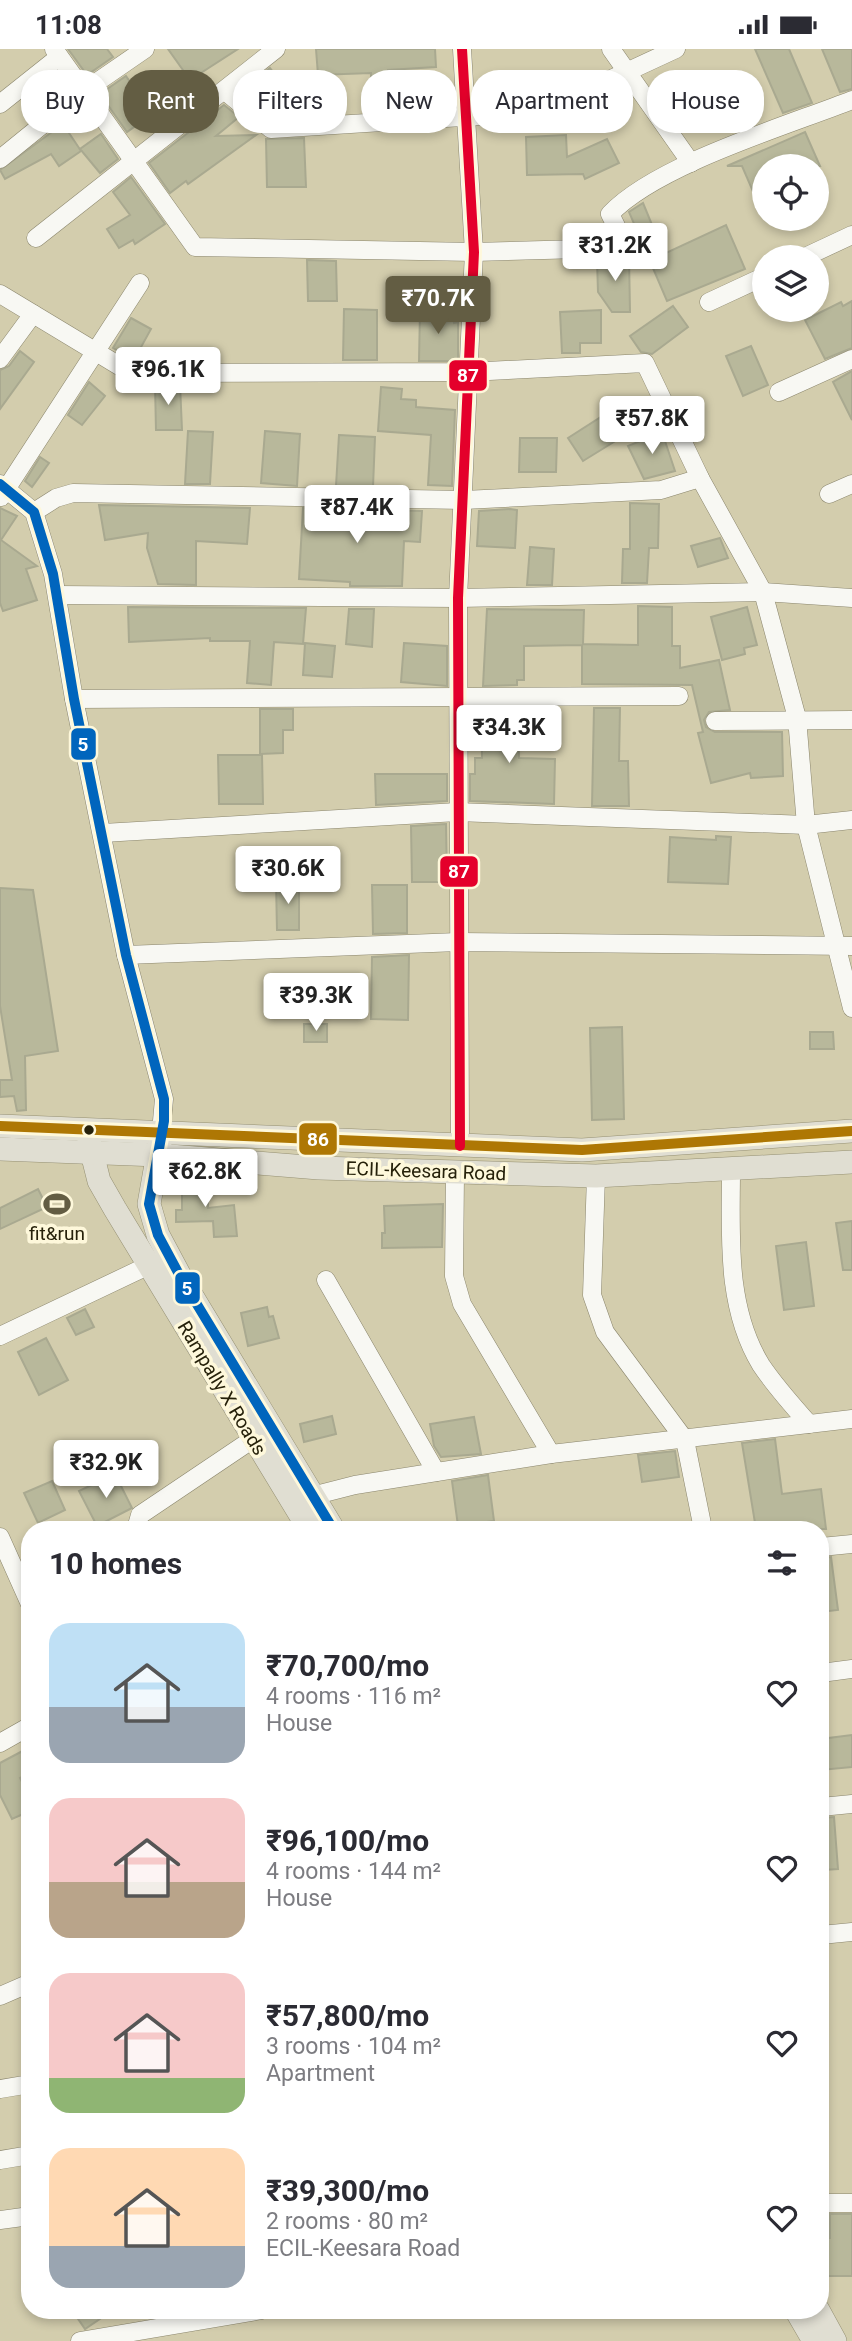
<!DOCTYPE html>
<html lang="en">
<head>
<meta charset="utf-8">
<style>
  body { margin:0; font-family:Roboto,sans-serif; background:#f2f2f3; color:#2b2b33; height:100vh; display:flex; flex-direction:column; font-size:26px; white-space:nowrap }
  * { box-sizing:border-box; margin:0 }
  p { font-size:23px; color:#7c7c81 }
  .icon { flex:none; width:38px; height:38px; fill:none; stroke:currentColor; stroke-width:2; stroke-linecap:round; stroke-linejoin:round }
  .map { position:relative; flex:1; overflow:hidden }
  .sheet { position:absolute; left:21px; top:1472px; width:808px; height:798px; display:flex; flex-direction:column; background:#fff; border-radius:28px; box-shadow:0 4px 10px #0003 }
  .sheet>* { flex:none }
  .top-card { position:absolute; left:21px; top:21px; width:810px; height:63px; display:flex; gap:14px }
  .fabs { position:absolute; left:752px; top:105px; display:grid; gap:14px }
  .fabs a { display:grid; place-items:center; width:77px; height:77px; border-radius:50%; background:#fff; box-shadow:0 4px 10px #0003; font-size:35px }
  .price { position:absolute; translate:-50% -60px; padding:0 16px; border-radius:7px; background:#fff; color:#222; font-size:23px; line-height:46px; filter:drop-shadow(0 2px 4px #0008) }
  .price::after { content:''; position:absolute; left:50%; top:42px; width:21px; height:16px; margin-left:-10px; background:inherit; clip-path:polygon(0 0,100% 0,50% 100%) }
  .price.on { background:#635d43; color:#fff }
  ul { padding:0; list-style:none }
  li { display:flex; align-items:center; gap:21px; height:175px; padding:0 28px }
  li span { display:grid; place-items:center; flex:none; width:196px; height:140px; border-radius:21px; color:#555 }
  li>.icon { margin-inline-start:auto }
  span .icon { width:84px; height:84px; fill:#fffc; stroke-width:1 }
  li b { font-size:30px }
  h2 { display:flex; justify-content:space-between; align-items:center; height:84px; padding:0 28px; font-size:30px }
  .pill { padding:0 24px; border-radius:28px; background:#fff; box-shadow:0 4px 10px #0003; font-size:24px; line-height:63px }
  .pill.on { background:#635d43; color:#fff }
  .status { display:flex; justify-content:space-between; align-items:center; height:49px; padding:0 35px; background:#fff; direction:ltr }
  .status svg { height:19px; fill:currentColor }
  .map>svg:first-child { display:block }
  .building { fill:#b8b89b; stroke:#a9a990; stroke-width:2 }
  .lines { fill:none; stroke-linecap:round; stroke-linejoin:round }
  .minor-casing { stroke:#8a856c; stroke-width:19 }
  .major-casing { stroke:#959073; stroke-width:24 }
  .minor { stroke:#f8f8f3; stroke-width:18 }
  .major { stroke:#e0ded2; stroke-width:23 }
  .bus-1-casing { stroke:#fef8db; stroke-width:16 }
  .bus-2-casing { stroke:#fef8db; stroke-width:16 }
  .bus-3-casing { stroke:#fef8db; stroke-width:16 }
  .bus-1 { stroke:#ae7704; stroke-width:10 }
  .bus-2 { stroke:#0065bd; stroke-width:10 }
  .bus-3 { stroke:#e4002b; stroke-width:10 }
  .bus-dot { fill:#26210a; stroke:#fef8db; stroke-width:2.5 }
  .labels { text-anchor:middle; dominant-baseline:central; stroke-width:7; stroke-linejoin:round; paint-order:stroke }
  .street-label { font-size:19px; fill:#26210a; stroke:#fef8db }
  .poi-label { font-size:19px; fill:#26210a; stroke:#fef8db }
  .line-badge { stroke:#fef8db; stroke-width:2.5 }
  .badge-label { font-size:19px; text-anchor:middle; font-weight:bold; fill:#fff }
</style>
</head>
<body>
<div class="status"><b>11:08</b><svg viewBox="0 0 49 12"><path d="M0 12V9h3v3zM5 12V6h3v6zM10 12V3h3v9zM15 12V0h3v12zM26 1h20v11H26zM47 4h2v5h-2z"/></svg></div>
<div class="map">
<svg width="852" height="2292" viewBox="0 0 852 2292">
  <rect width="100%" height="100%" fill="#d3cdad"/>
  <g class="building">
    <polygon points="68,0 107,0 113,8 87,26"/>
    <polygon points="168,0 238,0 190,31"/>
    <polygon points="316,0 435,0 436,18 388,21 388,26 371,28 371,24 318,26"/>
    <polygon points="755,0 789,0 812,54 783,64"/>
    <polygon points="822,0 852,0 852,40 840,43"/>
    <polygon points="270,19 285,38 311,37 313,66 285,68 268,46 257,54 242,41"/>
    <polygon points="126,27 152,65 127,83 100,45"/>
    <polygon points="172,34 181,47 163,60 154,47"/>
    <polygon points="224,56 239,68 216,87 256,86 188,135 186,132 170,144 149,114"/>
    <polygon points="63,75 81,102 59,117 51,105 5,130 0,121"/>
    <polygon points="805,83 820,117 765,117 765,170 742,117 727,117"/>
    <polygon points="101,85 118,110 100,124 80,100"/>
    <polygon points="566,86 567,108 607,90 619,114 585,130 583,125 527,126 526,88"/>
    <polygon points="304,89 306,138 267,138 266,90"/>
    <polygon points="131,128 165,175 135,195 133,191 119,199 107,180 130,166 113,143"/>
    <polygon points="643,154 664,205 726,176 745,220 667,252 629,163"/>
    <polygon points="624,208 629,208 630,263 612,263 598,243 597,211"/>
    <polygon points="307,211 336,212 337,252 308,252"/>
    <polygon points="852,252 852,299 825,310 805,271 841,253 843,257"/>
    <polygon points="673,257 688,278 652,305 641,303 630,287"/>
    <polygon points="344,260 377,261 377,311 343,311"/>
    <polygon points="453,261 454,274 458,273 458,312 419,312 420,262"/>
    <polygon points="601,261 601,294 580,294 580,304 562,304 560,263"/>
    <polygon points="131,269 151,280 134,311 113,299"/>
    <polygon points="751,297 768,336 743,347 726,307"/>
    <polygon points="20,302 34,313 0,360 0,321 9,317"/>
    <polygon points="852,322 852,371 833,333"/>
    <polygon points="89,333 105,347 82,376 68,366"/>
    <polygon points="155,335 180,335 182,381 156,381"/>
    <polygon points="381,338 402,340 401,350 416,351 416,358 455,361 452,437 428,436 431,386 378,382"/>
    <polygon points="615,359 630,383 583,412 568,389"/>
    <polygon points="188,382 213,383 210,435 185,435"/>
    <polygon points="265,382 300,385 297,437 261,434"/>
    <polygon points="662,383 675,422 644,430 628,397"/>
    <polygon points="339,386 375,388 373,438 336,437"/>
    <polygon points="520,389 557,389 556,423 519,423"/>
    <polygon points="40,408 49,414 32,438 25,432"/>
    <polygon points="630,454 659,455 658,499 649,499 647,534 622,534 623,500 630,500"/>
    <polygon points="99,456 250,459 247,495 196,492 196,536 158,535 147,499 148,484 105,491"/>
    <polygon points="0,459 17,467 1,491 37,517 26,520 37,551 3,562 0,554"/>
    <polygon points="303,459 422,462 420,493 404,492 402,537 350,537 350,533 299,530"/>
    <polygon points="510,460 517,461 515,499 477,497 479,462"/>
    <polygon points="720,489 728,509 698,518 691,497"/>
    <polygon points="530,498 554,500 552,536 527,536"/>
    <polygon points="638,557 672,558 672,597 680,597 680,619 719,611 730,661 709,663 704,671 706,678 715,683 782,683 783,727 751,729 750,724 711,734 698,684 703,683 692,636 582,635 582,596 524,597 524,631 517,631 517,636 483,637 487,560 584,561 583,595 638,596"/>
    <polygon points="128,558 306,559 303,595 274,593 271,636 247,634 250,592 210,592 210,589 129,593"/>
    <polygon points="747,558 757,596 744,599 745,605 722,611 711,568"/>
    <polygon points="349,560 374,560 372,598 346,595"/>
    <polygon points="305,594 335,597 332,628 303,626"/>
    <polygon points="404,594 447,597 447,637 401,633"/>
    <polygon points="481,659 518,659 519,709 555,710 554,755 470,752 470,725 475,725 475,709 482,709"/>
    <polygon points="594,659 620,659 619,712 628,712 629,757 592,757"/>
    <polygon points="260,660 293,660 293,681 283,681 283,704 260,705"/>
    <polygon points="218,706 262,706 263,755 219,755"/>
    <polygon points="375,725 447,725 447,752 376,756"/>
    <polygon points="446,775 447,833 412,833 411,777"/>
    <polygon points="716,787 731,788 728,835 668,833 670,788 716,791"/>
    <polygon points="276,833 299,833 299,881 277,881"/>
    <polygon points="372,836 407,836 407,884 373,885"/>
    <polygon points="0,839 33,841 58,1002 25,1007 26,1061 17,1062 14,1047 0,1048 0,1031 12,1031 0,957"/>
    <polygon points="409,906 408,971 371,970 372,908"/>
    <rect x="304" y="975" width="23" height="18"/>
    <polygon points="622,978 624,1070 592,1071 590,979"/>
    <polygon points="810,983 833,983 834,1000 810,1000"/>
    <polygon points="182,1130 208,1131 208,1159 234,1156 237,1187 214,1188 213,1172 176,1173 176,1161 182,1161"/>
    <polygon points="38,1140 47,1158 0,1180 0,1159"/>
    <polygon points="443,1155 442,1198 382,1199 382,1184 385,1184 384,1157"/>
    <polygon points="852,1172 852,1221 843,1221 836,1174"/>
    <polygon points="806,1193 814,1257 784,1261 776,1197"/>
    <polygon points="267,1258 269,1268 273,1267 279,1289 248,1297 241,1264"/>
    <polygon points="85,1260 94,1278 76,1286 67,1269"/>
    <polygon points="46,1289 68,1331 39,1346 18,1303"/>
    <polygon points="332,1367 336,1385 304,1393 300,1375"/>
    <polygon points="474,1368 481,1405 441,1408 434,1397 430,1375"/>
    <polygon points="775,1390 782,1445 821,1440 826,1480 756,1480 742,1394"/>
    <polygon points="675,1402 679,1428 642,1433 638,1406"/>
    <polygon points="115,1425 132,1459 97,1477 79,1442"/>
    <polygon points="488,1426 494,1472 458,1477 452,1432"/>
    <polygon points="52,1432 65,1461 38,1474 24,1444"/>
    <polygon points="831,1508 838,1561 821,1563 821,1509"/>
    <polygon points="852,1686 852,1718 821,1721 821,1690"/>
    <polygon points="30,1698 30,1724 20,1729 30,1748 30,1762 12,1770 0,1746 0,1714"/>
    <polygon points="834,1768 838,1820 824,1821 821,1769"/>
    <polygon points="830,2165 852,2165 852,2227 824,2227 824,2218 821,2218 821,2189 830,2189"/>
    <polygon points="72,2261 113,2261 85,2280"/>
  </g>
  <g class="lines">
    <defs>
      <g id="minor">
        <path d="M54,0l141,198 279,5 143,-4 2,-16 -9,-18c46,-49 176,-88 242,-114"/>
        <polyline points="611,0 691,114"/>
        <polyline points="225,42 271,80 540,63 676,0"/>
        <polyline points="0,55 59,8"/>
        <polyline points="0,110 84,42 145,0"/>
        <polyline points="36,189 276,0"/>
        <polyline points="805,208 852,186"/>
        <polyline points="0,245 131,324 468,323 645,314 700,429 763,543 797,669 806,776 852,959"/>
        <polyline points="709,253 765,227"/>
        <polyline points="0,310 33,265"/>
        <polyline points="779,343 852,310"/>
        <polyline points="0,435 34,463 53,525 74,650 126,906 164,1050 161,1083"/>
        <polyline points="829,445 852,435"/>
        <polyline points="1,448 140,234"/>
        <polyline points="34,463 56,449 73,444 464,451 661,441 700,429"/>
        <polyline points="57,546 458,549 763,543 852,549"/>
        <polyline points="74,650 679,647"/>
        <polyline points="715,672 852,671"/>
        <polyline points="103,784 457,763 806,776 852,771"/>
        <polyline points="126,906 458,893 852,897"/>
        <polyline points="460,1097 458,549 474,203 462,0"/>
        <path d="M731,1119c0,66 -6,138 30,197 14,21 31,40 48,59"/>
        <polyline points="455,1124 454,1227 462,1255 551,1405"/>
        <polyline points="596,1127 592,1246 605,1283 685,1391 703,1480"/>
        <polyline points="326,1231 436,1423"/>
        <polyline points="0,1287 160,1211"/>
        <polyline points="312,1447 355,1436 551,1405 852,1370"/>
        <polyline points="136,1480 140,1466 253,1390"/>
        <polyline points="0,1488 30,1555"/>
        <polyline points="821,1498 852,1495"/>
        <polyline points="821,1624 852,1620"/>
        <polyline points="0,1694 30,1677"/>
        <polyline points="821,1758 852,1755"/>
        <polyline points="821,1886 852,1883"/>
        <polyline points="0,1947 30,1934"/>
        <polyline points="0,2040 30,2035"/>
        <polyline points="0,2111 30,2106"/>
        <polyline points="821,2154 852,2154"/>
        <polyline points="0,2171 30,2167"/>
        <polyline points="80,2292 262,2261"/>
      </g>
      <g id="major">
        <polyline points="0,1077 582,1101 852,1082"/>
        <polyline points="89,1092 99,1132 115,1160 309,1480"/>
        <polyline points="160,1093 149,1155 158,1186 181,1229 333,1480"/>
        <polyline points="0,1100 158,1106 319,1119 596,1127 852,1113"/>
        <polyline points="796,2261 814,2292"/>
        <polyline points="818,2261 835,2292"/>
      </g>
    </defs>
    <use href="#minor" class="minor-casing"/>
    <use href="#major" class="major-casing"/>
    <use href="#minor" class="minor"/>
    <use href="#major" class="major"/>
    <defs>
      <polyline id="bus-1" points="0,1077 582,1101 852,1082"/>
      <polyline id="bus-2" points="0,435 34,463 53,525 74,650 126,906 164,1050 164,1072 149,1155 158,1186 181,1229 333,1480"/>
      <polyline id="bus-3" points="460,1097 458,549 474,203 462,0"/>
    </defs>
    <use href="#bus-1" class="bus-1-casing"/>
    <use href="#bus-2" class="bus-2-casing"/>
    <use href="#bus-3" class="bus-3-casing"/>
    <use href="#bus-1" class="bus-1"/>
    <use href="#bus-2" class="bus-2"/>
    <use href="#bus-3" class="bus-3"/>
  </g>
  <defs>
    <symbol id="stadium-bare" viewBox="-9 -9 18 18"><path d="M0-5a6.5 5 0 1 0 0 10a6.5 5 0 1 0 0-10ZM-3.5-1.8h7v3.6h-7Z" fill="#635d43" stroke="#fef8db" stroke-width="2.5" paint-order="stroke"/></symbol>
  </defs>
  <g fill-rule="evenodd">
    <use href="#stadium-bare" x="38" y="1136" width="38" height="38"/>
  </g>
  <circle class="bus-dot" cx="89" cy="1081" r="6"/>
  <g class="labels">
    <g class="street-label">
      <text transform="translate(426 1122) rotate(2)">ECIL-Keesara Road</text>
      <text transform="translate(222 1339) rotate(59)">Rampally X Roads</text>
    </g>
    <g class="poi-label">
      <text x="57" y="1184">fit&amp;run</text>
    </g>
  </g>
  <g class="line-badge">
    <rect x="448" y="310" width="40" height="33" rx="7" fill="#e4002b"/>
    <rect x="70" y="678" width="27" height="34" rx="7" fill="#0065bd"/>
    <rect x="439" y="806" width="40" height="33" rx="7" fill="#e4002b"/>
    <rect x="298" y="1073" width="40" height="34" rx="7" fill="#ae7704"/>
    <rect x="174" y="1222" width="27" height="34" rx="7" fill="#0065bd"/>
  </g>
  <g class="badge-label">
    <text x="468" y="333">87</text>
    <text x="83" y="702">5</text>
    <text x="459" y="829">87</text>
    <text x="318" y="1097">86</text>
    <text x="187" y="1246">5</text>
  </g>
</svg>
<div class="fabs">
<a><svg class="icon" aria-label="locate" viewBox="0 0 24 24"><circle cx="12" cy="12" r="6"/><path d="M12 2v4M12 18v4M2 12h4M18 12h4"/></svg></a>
<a><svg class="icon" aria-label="layers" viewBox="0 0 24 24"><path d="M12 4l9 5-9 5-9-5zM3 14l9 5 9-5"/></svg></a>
</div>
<b class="price" style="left:615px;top:234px">₹31.2K</b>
<b class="price on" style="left:438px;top:287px">₹70.7K</b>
<b class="price" style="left:168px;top:358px">₹96.1K</b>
<b class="price" style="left:652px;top:407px">₹57.8K</b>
<b class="price" style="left:357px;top:496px">₹87.4K</b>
<b class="price" style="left:509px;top:716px">₹34.3K</b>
<b class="price" style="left:288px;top:857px">₹30.6K</b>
<b class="price" style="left:316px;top:984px">₹39.3K</b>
<b class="price" style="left:205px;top:1160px">₹62.8K</b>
<b class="price" style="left:106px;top:1451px">₹32.9K</b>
<div class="top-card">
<a class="pill">Buy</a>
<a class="pill on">Rent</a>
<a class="pill">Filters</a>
<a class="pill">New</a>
<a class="pill">Apartment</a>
<a class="pill">House</a>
</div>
<section class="sheet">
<h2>10 homes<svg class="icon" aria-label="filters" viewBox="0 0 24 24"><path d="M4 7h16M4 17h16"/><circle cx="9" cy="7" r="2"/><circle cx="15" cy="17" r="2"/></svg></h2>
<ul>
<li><span style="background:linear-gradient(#bfe0f5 60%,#9aa5b1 0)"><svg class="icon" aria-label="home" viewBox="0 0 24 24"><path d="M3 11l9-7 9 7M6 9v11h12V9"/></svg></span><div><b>₹70,700/mo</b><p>4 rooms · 116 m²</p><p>House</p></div><svg class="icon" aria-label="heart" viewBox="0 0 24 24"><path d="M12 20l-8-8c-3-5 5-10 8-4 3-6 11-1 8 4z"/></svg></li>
<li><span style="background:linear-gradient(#f6c9c9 60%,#b9a48a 0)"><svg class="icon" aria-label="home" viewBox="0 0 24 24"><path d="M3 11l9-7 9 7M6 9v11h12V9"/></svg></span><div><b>₹96,100/mo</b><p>4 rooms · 144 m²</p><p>House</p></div><svg class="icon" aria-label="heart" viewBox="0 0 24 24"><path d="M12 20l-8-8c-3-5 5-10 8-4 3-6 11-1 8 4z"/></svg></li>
<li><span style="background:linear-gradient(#f6c9c9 75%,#8fb573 0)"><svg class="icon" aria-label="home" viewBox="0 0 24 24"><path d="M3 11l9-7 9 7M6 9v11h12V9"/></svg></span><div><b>₹57,800/mo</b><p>3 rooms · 104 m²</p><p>Apartment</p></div><svg class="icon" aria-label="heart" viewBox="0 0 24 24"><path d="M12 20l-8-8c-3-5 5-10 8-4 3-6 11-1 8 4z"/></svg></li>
<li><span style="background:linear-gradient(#ffd9b3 70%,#9aa5b1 0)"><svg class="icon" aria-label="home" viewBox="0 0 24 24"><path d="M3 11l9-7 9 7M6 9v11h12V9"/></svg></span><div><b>₹39,300/mo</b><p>2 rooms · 80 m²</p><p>ECIL-Keesara Road</p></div><svg class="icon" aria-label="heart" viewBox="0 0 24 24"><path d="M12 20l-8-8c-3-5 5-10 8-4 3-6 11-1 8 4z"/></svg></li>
</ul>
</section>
</div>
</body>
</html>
